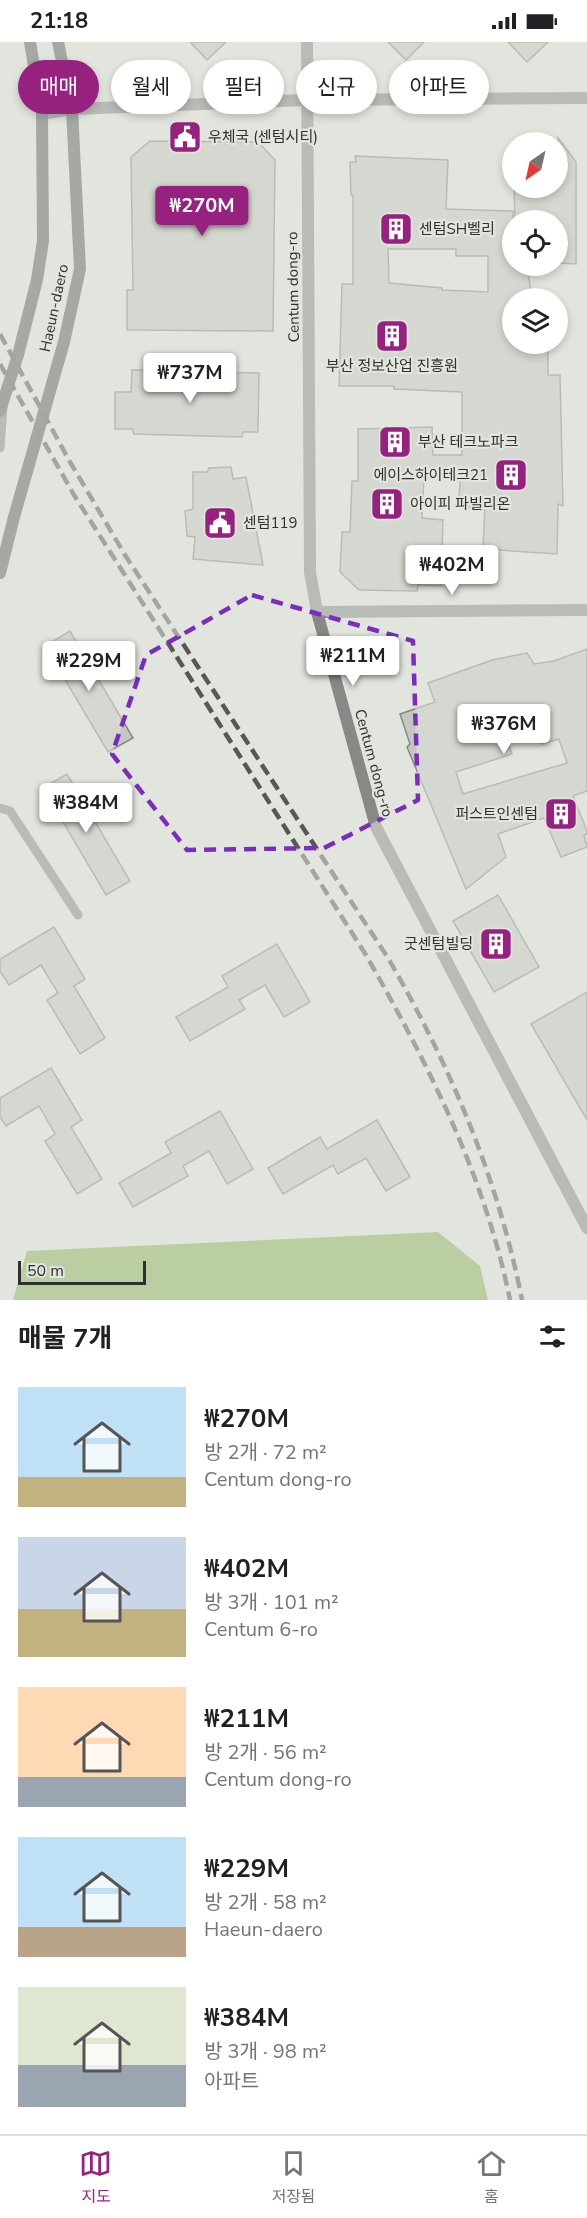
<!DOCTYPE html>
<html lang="ko">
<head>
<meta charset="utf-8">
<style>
  body { margin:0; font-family:"Nunito Sans","Noto Sans KR",sans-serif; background:#f2f2f2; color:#202124; height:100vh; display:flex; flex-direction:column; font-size:22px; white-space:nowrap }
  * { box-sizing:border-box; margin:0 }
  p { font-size:20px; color:#757577 }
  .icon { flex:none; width:33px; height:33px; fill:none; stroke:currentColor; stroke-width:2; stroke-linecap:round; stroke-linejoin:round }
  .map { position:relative; height:1258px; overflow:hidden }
  .details { display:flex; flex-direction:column; background:#fff; flex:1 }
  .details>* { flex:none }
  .banner { position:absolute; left:18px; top:18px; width:552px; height:54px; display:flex; gap:12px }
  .needle { width:39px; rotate:214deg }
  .controls { position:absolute; left:502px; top:90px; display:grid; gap:12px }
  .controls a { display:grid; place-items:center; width:66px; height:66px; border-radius:50%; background:#fff; box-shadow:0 3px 9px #0003; font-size:30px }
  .scale { position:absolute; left:18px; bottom:15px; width:128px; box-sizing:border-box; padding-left:6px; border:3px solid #30312e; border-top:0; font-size:16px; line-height:21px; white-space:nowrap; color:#30312e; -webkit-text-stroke:4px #e1e5de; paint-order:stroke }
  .price { position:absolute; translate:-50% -51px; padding:0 14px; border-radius:6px; background:#fff; color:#222; font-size:20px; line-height:39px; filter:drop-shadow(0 2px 3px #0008) }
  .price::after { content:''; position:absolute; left:50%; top:36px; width:18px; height:14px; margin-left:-9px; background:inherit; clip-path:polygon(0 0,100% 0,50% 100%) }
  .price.active { background:#96217e; color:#fff }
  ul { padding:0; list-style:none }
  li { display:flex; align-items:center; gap:18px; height:150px; padding:0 18px }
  li span { display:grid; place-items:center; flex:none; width:168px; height:120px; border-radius:0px; color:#555 }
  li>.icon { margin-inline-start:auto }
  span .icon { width:72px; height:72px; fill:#fffc; stroke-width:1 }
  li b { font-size:26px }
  h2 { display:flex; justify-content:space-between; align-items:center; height:72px; padding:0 18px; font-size:26px }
  .tag { padding:0 21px; border-radius:27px; background:#fff; box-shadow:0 3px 9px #0003; font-size:21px; line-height:54px }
  .tag.active { background:#96217e; color:#fff }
  .status { display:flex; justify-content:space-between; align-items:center; height:42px; padding:0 30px; background:#fff; direction:ltr }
  .status svg { height:16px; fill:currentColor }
  .menu { display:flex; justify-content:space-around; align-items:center; height:84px; border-top:2px solid #e0e0e0; background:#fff; font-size:16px; color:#757577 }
  .menu a { display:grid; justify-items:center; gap:3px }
  .menu .active { color:#96217e }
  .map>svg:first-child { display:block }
  .forest { fill:#8cb157 }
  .building { fill:#c5c8c1; stroke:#878a83; stroke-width:1.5; fill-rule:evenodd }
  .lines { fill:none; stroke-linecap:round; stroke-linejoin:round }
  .service { stroke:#888986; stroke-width:9 }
  .minor { stroke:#888986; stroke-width:12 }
  .tertiary { stroke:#888986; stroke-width:12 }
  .secondary { stroke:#5d5f5b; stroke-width:12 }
  .rail { stroke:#575855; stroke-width:4.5; stroke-dasharray:12 6; stroke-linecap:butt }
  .marked { fill:none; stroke:#7b2cbf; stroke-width:4.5; stroke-dasharray:12 8; stroke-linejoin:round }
  .labels { text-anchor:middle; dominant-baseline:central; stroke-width:4.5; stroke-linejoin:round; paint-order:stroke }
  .poi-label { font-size:15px; fill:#30312e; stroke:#e1e5de; text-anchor:start }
  .street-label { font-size:15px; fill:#30312e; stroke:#e1e5de }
</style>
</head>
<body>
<div class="status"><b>21:18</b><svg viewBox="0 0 49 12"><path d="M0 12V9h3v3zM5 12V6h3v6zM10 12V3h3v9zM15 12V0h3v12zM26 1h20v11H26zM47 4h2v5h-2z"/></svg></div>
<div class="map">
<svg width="587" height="1258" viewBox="0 0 587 1258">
  <rect width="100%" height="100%" fill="#e1e5de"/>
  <polygon class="forest" points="438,1190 480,1224 488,1258 13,1258 27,1209"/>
  <g class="building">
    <polygon points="190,0 226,0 207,18"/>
    <polygon points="388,0 424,0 406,18"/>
    <polygon points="508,0 548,0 527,20"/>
    <polygon points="558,96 576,120 576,222 558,221 558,178 515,178 514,146 558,146"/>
    <polygon points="150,99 258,100 275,118 273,289 127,288 127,248 133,248 131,115"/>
    <path d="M355,114l93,4 -2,49 67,2v55h14l5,32h-19v46h35v31h12l3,131 -5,-2 -1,50 -74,-5 2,-43 -27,2 3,-36 -25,1 -2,5h-10l-2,40 21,2 -2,66 -23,-1 -1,6 -58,-1 -19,-18 2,-40h8l2,-51h6v-52l74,-2 1,28h29v-63l-68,-3v-3h-55l3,-102h11v-89h-2l-1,-33h6zM388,207h68v7h32v36l-46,-2v-2l-53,-5z"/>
    <polygon points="132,328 259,331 258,390 243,390 242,395 134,392 132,387 115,387 115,350 131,350"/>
    <polygon points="231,425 233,437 246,435 263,523 193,517 195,495 187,494 185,469 193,467 193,430 207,430 209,426"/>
    <polygon points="70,589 133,696 108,710 45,604"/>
    <path d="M587,607v142l-14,5 14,35v3l-3,1 3,12 -26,10 -17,-39 -46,16 8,23 -40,32 -59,-142 3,-3 -10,-30 35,-12 -7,-19 64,-23 35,-7 7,11 20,-3zM533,675l9,27 17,-5 8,24 -104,31 -7,-22 56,-18 -10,-27z"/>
    <polygon points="67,732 130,839 106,853 43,746"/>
    <polygon points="498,853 539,925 494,950 453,879"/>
    <polygon points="54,885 85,937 74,944 105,996 80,1012 47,958 58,951 41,923 9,943 0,929 0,917"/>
    <polygon points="277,902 310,960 284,975 265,943 239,958 245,967 190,999 176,975 228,945 222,934"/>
    <polygon points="587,950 587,1078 531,982"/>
    <polygon points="51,1026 82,1078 71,1085 102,1137 77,1152 45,1099 55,1092 39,1064 6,1084 0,1075 0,1056"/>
    <polygon points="220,1069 253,1127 227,1142 209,1109 183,1124 188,1134 133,1165 119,1141 171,1111 165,1100"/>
    <polygon points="377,1078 410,1135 386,1149 366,1116 338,1132 333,1123 283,1152 268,1126 320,1095 327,1107"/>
  </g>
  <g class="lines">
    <g class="service">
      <polyline points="0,406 3,365"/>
      <polyline points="0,766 10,769 78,873"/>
    </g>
    <g class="minor">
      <polyline points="42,72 72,67 306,58 587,56"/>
      <polyline points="317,570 587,568"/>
    </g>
    <polyline class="tertiary" points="307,0 310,530 317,570 376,785 587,1186"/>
    <g class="secondary">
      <polyline points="0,369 18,313 37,238 43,199 42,72 30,0"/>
      <polyline points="0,531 14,475 64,300 80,227 72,67 58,0"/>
    </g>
    <g class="rail">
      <path d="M0,292l70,128 55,93 263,403c62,107 110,220 134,342"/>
      <path d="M0,322l74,131 292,460c62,109 119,221 144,345"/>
    </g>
  </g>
  <path d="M0 0H587V1258H0ZM252,553l161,46 5,159 -94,48 -137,2 -75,-96 34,-99z" fill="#e1e5de" fill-opacity=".55" fill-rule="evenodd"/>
  <path class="marked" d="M252,553l161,46 5,159 -94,48 -137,2 -75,-96 34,-99z"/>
  <defs>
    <symbol id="civic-square" viewBox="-11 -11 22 22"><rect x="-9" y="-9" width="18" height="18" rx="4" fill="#96217e" stroke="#e1e5de"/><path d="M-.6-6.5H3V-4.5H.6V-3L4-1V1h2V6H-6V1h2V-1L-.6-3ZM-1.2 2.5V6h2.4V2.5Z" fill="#fff"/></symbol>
    <symbol id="building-square" viewBox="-11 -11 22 22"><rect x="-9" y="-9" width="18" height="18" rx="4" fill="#96217e" stroke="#e1e5de"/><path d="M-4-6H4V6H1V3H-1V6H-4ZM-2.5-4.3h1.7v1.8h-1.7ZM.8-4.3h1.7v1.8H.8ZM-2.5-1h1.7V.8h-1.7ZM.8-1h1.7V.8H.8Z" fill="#fff"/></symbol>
  </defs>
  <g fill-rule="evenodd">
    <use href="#civic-square" x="166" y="76" width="38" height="38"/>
    <use href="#building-square" x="377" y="168" width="38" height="38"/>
    <use href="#building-square" x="373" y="275" width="38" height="38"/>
    <use href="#building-square" x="376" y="381" width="38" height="38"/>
    <use href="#building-square" x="492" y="414" width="38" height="38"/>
    <use href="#building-square" x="368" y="443" width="38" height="38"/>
    <use href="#civic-square" x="201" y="462" width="38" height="38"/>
    <use href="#building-square" x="542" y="753" width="38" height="38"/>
    <use href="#building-square" x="477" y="883" width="38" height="38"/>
  </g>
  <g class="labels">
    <g class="poi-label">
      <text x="208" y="95">우체국 (센텀시티)</text>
      <text x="419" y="187">센텀SH벨리</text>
      <text x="392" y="324" text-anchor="middle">부산 정보산업 진흥원</text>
      <text x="418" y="400">부산 테크노파크</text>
      <text x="488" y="433" text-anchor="end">에이스하이테크21</text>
      <text x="410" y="462">아이피 파빌리온</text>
      <text x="243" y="481">센텀119</text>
      <text x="538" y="772" text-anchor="end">퍼스트인센텀</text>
      <text x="473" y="902" text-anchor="end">굿센텀빌딩</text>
    </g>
    <g class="street-label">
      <text transform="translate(293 245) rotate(-91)">Centum dong-ro</text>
      <text transform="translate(54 266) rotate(-78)">Haeun-daero</text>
      <text transform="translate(374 721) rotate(75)">Centum dong-ro</text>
    </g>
  </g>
</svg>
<div class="controls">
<a><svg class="needle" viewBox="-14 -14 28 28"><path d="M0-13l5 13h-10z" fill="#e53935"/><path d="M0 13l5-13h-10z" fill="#757577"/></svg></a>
<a><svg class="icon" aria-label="locate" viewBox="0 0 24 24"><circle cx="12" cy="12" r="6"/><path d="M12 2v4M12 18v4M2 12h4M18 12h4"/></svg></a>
<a><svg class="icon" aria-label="layers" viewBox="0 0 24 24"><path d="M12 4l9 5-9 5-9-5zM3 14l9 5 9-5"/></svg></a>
</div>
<div class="scale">50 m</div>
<b class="price active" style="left:202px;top:195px">₩270M</b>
<b class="price" style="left:190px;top:362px">₩737M</b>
<b class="price" style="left:452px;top:554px">₩402M</b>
<b class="price" style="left:353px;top:645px">₩211M</b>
<b class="price" style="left:89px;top:650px">₩229M</b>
<b class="price" style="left:504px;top:713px">₩376M</b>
<b class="price" style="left:86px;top:792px">₩384M</b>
<div class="banner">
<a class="tag active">매매</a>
<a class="tag">월세</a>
<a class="tag">필터</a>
<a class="tag">신규</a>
<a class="tag">아파트</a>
</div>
</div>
<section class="details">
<h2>매물 7개<svg class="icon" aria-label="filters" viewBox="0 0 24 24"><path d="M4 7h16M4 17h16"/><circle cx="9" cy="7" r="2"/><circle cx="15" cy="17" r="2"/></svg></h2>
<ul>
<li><span style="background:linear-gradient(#bfe0f5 75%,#c2b280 0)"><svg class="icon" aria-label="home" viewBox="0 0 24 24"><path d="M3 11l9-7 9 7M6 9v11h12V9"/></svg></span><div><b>₩270M</b><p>방 2개 · 72 m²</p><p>Centum dong-ro</p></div></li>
<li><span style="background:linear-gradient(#c9d6e8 60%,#c2b280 0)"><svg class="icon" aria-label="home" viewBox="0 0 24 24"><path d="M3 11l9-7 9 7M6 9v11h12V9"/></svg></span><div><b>₩402M</b><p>방 3개 · 101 m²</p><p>Centum 6-ro</p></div></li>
<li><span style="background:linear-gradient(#ffd9b3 75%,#9aa5b1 0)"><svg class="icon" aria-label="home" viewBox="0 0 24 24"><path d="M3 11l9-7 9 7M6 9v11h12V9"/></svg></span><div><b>₩211M</b><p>방 2개 · 56 m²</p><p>Centum dong-ro</p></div></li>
<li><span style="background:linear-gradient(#bfe0f5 75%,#b9a48a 0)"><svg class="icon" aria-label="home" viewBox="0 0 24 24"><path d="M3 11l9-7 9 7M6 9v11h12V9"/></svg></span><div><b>₩229M</b><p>방 2개 · 58 m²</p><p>Haeun-daero</p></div></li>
<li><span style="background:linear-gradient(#dfe7d0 65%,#9aa5b1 0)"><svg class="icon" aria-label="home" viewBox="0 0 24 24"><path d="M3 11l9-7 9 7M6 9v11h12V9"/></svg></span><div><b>₩384M</b><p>방 3개 · 98 m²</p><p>아파트</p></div></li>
</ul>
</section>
<nav class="menu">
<a class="active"><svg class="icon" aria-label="map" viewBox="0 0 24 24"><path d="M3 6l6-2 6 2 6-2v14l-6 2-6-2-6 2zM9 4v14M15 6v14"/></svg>지도</a>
<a><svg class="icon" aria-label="saved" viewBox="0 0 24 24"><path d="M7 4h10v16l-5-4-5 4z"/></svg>저장됨</a>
<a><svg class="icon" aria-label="home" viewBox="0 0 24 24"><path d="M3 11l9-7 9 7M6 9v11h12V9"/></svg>홈</a>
</nav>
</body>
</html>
